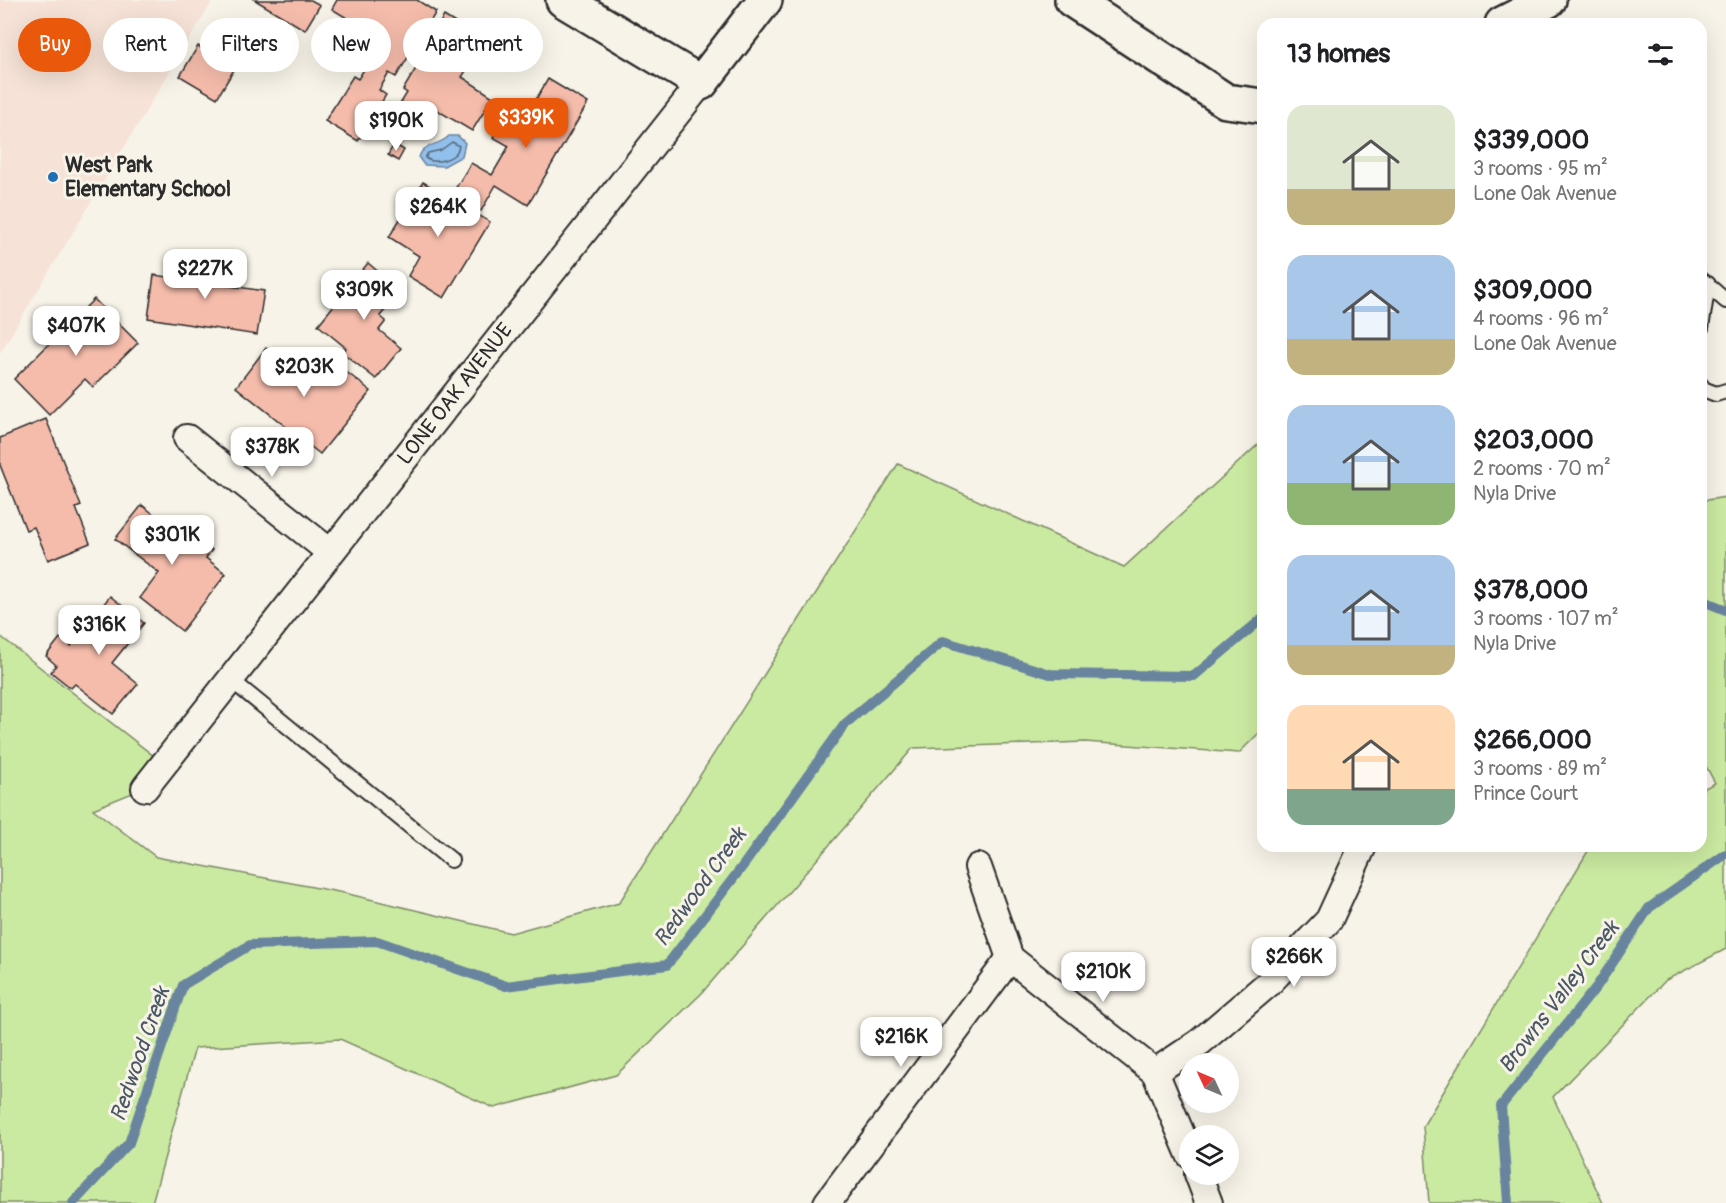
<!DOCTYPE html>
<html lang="en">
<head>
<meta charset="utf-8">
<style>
  body { margin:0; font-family:Pangolin,sans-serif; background:#f2f2f2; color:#202124; height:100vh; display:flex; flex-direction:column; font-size:22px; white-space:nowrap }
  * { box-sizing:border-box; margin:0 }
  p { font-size:20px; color:#757577 }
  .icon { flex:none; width:33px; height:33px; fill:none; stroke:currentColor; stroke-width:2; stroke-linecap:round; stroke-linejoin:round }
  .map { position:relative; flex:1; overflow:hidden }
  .drawer { position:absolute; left:1257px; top:18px; width:450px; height:834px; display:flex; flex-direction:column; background:#fff; border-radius:18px; box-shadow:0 6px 24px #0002 }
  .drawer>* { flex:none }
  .banner { position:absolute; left:18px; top:18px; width:570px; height:54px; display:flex; gap:12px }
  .needle { width:39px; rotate:314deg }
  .fabs { position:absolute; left:1179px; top:1053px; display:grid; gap:12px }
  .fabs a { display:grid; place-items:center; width:60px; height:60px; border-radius:50%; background:#fff; box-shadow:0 6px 24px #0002; font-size:30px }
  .price { position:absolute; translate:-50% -51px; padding:0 14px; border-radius:12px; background:#fff; color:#222; font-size:20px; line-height:39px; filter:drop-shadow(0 2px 3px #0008) }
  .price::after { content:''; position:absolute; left:50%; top:36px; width:18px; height:14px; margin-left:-9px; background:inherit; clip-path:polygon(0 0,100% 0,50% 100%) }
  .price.active { background:#ea580c; color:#fff }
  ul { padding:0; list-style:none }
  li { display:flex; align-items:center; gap:18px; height:150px; padding:0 30px }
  li span { display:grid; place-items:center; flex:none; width:168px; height:120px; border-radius:18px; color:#555 }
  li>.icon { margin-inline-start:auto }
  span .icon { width:72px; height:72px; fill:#fffc; stroke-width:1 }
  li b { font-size:26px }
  h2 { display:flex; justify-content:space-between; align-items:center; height:72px; padding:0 30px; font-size:26px }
  .tag { padding:0 21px; border-radius:27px; background:#fff; box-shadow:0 6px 24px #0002; font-size:21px; line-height:54px }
  .tag.active { background:#ea580c; color:#fff }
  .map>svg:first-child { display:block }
  .built { fill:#f6e2d6 }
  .green { fill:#cbeaa1; stroke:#7b8a66; stroke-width:1.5 }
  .water { fill:#92c0ec; stroke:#69849f; stroke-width:1.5 }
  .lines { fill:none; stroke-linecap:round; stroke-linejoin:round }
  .shore { stroke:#546778; stroke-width:1.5 }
  .stream { stroke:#69849f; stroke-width:10 }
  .building { fill:#f5bcab; stroke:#2b2b2b; stroke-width:1.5 }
  .lane-casing { stroke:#2b2b2b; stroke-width:18 }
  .street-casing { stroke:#2b2b2b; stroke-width:30 }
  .secondary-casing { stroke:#2b2b2b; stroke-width:38 }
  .lane { stroke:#f7f3e8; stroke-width:14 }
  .street { stroke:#f7f3e8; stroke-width:26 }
  .secondary { stroke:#f7f3e8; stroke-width:33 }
  .poi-dot { fill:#1f6fb2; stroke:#f7f3e8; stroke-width:2 }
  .labels { text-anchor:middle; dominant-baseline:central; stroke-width:6; stroke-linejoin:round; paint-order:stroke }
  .poi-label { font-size:21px; font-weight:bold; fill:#2b2b2b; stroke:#f7f3e8; text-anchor:start }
  .street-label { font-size:21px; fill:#2b2b2b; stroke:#f7f3e8 }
  .water-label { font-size:22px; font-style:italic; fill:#4a5865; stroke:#f7f3e8 }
</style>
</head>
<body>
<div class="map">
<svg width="1726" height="1203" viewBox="0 0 1726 1203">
  <rect width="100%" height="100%" fill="#f7f3e8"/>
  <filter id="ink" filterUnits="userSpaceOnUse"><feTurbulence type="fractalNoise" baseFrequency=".0167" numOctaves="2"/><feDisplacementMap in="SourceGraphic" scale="12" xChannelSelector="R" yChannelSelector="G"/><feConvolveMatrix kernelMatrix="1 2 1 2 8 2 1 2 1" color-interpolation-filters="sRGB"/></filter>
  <g filter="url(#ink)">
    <polygon class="built" points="0,0 213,0 0,353"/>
    <g class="green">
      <polygon points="1263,440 1263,729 1239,753 1085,742 913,748 701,994 616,1075 494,1108 340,1039 195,1048 152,1203 0,1203 0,636 164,764 145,788 93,809 156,857 344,893 511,933 619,903 898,464 1124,567"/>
      <polygon points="1726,497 1726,949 1666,980 1553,1097 1603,1203 1429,1203 1423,1126 1591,846 1701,846 1701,790 1715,783 1701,757 1701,501"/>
    </g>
    <path class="water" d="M449,136h9l7,7 -3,13 -18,10 -20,-1 -5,-7c3,-15 19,-11 30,-22z"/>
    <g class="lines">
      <path class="shore" d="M452,142l7,4c-2,13 -23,19 -34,12l3,-5 13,-3z"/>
      <g class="stream">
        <polyline points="1701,600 1726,610"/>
        <polyline points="73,1203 129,1143 183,985 250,945 377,941 506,986 667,965 745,863 845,724 943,641 1050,674 1194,676 1263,618"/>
        <polyline points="1508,1203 1501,1106 1597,986 1649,908 1726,854"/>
      </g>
    </g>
    <g class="building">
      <polygon points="255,0 311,0 320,5 305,30"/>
      <polygon points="337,0 417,0 436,12 396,77 389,73 379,90 386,95 358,141 325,121 353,76 358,79 370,60 365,57 374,43 343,24 347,18 332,9"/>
      <polygon points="444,16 478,37 462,62 469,66 462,77 493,97 472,131 432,107 422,124 397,109 407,93 403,90 421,60 418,58"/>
      <polygon points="230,30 245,39 234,58 218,49"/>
      <polygon points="198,46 235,68 217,98 180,76"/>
      <polygon points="548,79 588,103 528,205 496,185 481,211 452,194 471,163 492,175 509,146 493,137 504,119 519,128"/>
      <polygon points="394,144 404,150 398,161 388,155"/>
      <polygon points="423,182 490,222 444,298 408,276 419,256 389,237"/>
      <polygon points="178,258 215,263 213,274 225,276 224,285 264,291 257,335 148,318 154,275 175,278"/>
      <polygon points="368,263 401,291 380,316 386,321 379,330 401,348 376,379 343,353 346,348 318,325"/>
      <polygon points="94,299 138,343 93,387 85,379 49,415 14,379"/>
      <polygon points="266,348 318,386 336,364 371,391 320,454 236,387"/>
      <polygon points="46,419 81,506 76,508 90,543 48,560 34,527 26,530 0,465 0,438"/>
      <polygon points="142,505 174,530 178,524 212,550 206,558 226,574 182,631 140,598 159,573 115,539"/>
      <polygon points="110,596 144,623 112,663 138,684 113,714 75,684 71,688 51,672 56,665 46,656 60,638 71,646"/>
    </g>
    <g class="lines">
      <defs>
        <g id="lane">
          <polyline points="1703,281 1726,301"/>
          <polyline points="1701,328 1708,284"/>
          <polyline points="1701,385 1703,389 1716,394 1726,391"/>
          <polyline points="230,679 451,860"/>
        </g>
        <g id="street">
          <polyline points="187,438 330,552"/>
          <polyline points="145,788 701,83"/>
          <polyline points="978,867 1010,958 1155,1072 1190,1155"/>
          <polyline points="1155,1072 1200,1042 1269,983 1329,920 1363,846"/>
          <polyline points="1198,1174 1209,1203"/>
          <polyline points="827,1203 1010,958"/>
        </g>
        <g id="secondary">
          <polyline points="563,0 701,83 765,0"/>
          <polyline points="1072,0 1226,101 1263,106"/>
          <polyline points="1502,24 1549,0"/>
        </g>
      </defs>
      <use href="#lane" class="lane-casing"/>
      <use href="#street" class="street-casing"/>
      <use href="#secondary" class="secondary-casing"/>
      <use href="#lane" class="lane"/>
      <use href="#street" class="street"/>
      <use href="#secondary" class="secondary"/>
    </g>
  </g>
  <circle class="poi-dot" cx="53" cy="177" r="6"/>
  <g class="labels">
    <g class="poi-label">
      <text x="65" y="165">West Park<tspan x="65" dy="24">Elementary School</tspan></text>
    </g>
    <g class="street-label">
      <text transform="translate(455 394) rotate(-52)">LONE OAK AVENUE</text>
    </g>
    <g class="water-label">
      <text transform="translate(700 887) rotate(-54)">Redwood Creek</text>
      <text transform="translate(1559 997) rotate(-53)">Browns Valley Creek</text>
      <text transform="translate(140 1054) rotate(-71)">Redwood Creek</text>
    </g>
  </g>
</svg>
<div class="fabs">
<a><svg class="needle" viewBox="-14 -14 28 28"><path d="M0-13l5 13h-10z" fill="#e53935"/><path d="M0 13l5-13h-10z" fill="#757577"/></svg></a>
<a><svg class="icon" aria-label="layers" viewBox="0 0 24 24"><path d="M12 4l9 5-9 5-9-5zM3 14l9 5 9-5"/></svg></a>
</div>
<b class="price active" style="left:526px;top:149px">$339K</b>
<b class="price" style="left:396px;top:152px">$190K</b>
<b class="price" style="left:438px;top:238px">$264K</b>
<b class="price" style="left:205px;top:300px">$227K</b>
<b class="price" style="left:364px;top:321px">$309K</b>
<b class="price" style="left:76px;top:357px">$407K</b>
<b class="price" style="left:304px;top:398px">$203K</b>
<b class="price" style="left:272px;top:478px">$378K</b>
<b class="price" style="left:172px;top:566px">$301K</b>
<b class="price" style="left:99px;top:656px">$316K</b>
<b class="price" style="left:1294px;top:988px">$266K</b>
<b class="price" style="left:1103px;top:1003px">$210K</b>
<b class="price" style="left:901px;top:1068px">$216K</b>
<div class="banner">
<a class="tag active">Buy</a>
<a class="tag">Rent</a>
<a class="tag">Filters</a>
<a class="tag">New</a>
<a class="tag">Apartment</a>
</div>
<section class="drawer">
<h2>13 homes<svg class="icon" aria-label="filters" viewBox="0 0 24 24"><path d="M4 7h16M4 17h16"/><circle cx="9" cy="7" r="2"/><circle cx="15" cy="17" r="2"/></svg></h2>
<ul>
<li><span style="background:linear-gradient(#dfe7d0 70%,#c2b280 0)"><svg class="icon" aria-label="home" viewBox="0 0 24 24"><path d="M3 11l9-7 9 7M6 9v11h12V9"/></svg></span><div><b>$339,000</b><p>3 rooms · 95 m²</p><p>Lone Oak Avenue</p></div></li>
<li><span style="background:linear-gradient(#a9c7e8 70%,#c2b280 0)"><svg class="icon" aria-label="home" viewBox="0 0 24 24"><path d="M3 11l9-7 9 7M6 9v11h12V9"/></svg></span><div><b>$309,000</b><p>4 rooms · 96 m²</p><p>Lone Oak Avenue</p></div></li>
<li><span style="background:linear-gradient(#a9c7e8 65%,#8fb573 0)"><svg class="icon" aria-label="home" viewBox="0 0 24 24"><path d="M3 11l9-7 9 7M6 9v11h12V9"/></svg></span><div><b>$203,000</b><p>2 rooms · 70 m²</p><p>Nyla Drive</p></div></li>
<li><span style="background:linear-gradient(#a9c7e8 75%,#c2b280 0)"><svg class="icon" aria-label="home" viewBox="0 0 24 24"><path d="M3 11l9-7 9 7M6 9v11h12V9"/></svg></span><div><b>$378,000</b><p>3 rooms · 107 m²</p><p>Nyla Drive</p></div></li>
<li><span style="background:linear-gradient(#ffd9b3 70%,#7fa58c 0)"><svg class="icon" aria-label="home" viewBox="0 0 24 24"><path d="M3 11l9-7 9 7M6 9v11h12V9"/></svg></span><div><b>$266,000</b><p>3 rooms · 89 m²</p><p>Prince Court</p></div></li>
</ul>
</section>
</div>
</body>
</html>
